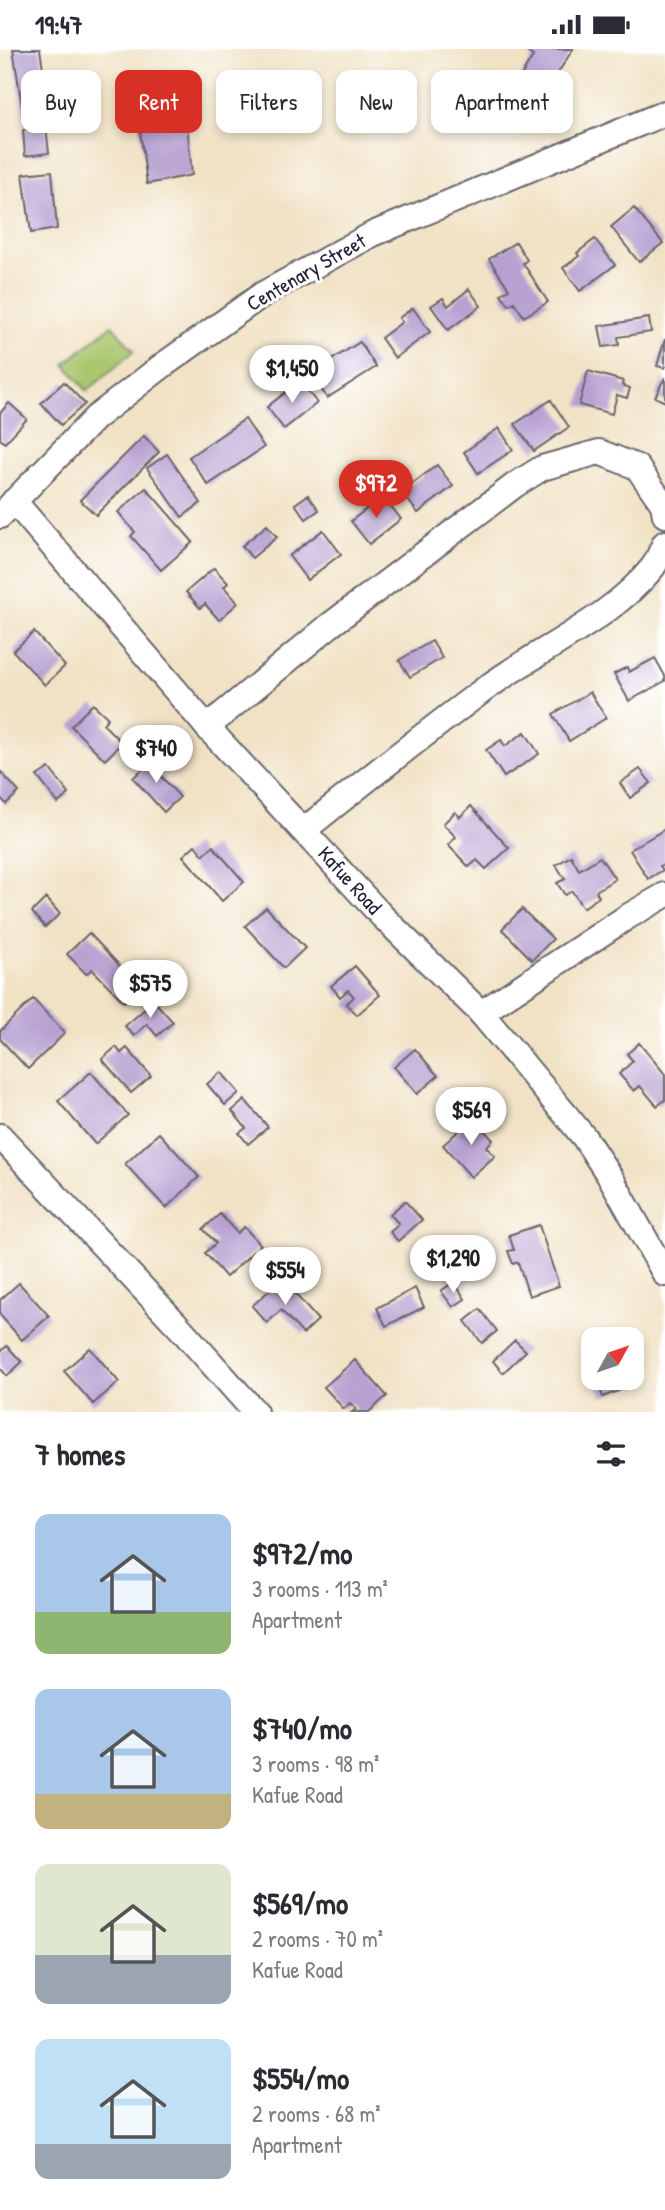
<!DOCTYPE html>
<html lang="en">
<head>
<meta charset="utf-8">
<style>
  body { margin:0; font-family:"Patrick Hand",sans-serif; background:#f7f7f7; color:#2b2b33; height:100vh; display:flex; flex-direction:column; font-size:26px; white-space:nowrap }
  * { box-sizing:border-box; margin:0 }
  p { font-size:23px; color:#7c7c81 }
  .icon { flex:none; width:38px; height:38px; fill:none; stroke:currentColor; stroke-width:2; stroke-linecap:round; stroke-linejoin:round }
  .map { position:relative; height:1363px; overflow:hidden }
  .sheet { display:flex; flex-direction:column; background:#fff; flex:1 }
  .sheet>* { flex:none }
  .top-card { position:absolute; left:21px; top:21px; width:623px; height:63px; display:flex; gap:14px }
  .needle { width:46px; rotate:50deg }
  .buttons { position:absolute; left:581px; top:1278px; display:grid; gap:14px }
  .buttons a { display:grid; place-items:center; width:63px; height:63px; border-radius:14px; background:#fff; box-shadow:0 4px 10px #0003; font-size:35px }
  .price { position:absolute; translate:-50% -60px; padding:0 16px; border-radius:24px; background:#fff; color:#222; font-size:23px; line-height:46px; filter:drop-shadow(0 2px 4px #0008) }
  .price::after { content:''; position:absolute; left:50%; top:42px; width:21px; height:16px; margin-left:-10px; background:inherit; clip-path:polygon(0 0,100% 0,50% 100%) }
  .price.on { background:#d93025; color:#fff }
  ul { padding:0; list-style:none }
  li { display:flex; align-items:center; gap:21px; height:175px; padding:0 35px }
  li span { display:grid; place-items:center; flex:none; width:196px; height:140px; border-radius:14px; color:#555 }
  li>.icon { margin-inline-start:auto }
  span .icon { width:84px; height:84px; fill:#fffc; stroke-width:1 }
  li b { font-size:30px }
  h2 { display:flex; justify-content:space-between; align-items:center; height:84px; padding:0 35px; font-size:30px }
  .pill { padding:0 24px; border-radius:14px; background:#fff; box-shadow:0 4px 10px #0003; font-size:24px; line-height:63px }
  .pill.on { background:#d93025; color:#fff }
  .status { display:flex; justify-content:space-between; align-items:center; height:49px; padding:0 35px; background:#fff; direction:ltr }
  .status svg { height:19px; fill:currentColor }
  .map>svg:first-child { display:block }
  .green { fill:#a9c76e; stroke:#667454; stroke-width:2 }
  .building { fill:#b7a1d2 }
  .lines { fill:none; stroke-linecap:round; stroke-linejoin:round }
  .minor-casing { stroke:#6a656b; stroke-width:28 }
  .minor { stroke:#fff; stroke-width:24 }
  .labels { text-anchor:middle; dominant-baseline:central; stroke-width:6; stroke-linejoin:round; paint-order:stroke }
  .street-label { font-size:21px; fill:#22223b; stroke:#fff }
</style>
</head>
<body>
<div class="status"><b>19:47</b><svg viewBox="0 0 49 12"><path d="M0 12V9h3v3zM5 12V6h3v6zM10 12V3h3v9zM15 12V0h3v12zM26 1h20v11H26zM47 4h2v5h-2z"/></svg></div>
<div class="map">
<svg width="665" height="1363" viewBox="0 0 665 1363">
  <rect width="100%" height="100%" fill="#fff"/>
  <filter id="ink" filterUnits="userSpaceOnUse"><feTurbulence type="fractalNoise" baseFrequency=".0143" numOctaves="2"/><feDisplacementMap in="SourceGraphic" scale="14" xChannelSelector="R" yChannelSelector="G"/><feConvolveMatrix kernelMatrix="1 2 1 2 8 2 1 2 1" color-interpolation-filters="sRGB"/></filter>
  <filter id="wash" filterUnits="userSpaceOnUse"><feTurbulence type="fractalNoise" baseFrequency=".00686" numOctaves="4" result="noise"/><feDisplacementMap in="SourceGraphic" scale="28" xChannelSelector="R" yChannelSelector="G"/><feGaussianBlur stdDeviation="1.57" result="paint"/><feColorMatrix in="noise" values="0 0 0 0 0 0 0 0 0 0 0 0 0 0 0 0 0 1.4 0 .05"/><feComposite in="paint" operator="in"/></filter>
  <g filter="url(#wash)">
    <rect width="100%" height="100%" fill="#f1e2c5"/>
    <polygon class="green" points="112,276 134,302 87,342 65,315"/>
    <g id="blocks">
      <g class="building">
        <polygon points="13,0 40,0 51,72 25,76"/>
        <polygon points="522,0 573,0 541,51 516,35 533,7"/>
        <polygon points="183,34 192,126 147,135 135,43"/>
        <polygon points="46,78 49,104 25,107 23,81"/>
        <polygon points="52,122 57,180 31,184 23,125"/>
        <polygon points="634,159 663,194 639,213 611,178"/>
        <polygon points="595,190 615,216 580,242 563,219 579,207 577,204"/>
        <polygon points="516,193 527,211 523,214 548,253 524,268 514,253 509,256 501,245 509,240 489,210"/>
        <polygon points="469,240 481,257 448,281 431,257 443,249 448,257"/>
        <polygon points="413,259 430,283 395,309 381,289 402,273 399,269"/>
        <polygon points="649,269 651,283 618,288 619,296 603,298 599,277"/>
        <polygon points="665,290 665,319 657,317"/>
        <polygon points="360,293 376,318 327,349 311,324"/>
        <polygon points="588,322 623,332 622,336 630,339 627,349 617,346 612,365 579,356"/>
        <polygon points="665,328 665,353 655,348"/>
        <polygon points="300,332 317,354 284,380 267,358"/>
        <polygon points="64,333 85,355 61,376 41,354"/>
        <polygon points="551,351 569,378 534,402 515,375"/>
        <polygon points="9,354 27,370 5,394 0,390 0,364"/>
        <polygon points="245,370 264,398 208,436 189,408"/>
        <polygon points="499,379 513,401 478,424 464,403"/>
        <polygon points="144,387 159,403 96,466 80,451"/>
        <polygon points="167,405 201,454 182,468 147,419"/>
        <polygon points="437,416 453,437 418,464 402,443"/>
        <polygon points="146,439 193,493 161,521 131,487 135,483 118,463"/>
        <polygon points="308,446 319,461 306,470 295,455"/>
        <polygon points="383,447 401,470 369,495 351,472"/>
        <polygon points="267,476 277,488 252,509 242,497"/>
        <polygon points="323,481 341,505 307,531 289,507"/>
        <polygon points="214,519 228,534 224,538 238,554 219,571 205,555 200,559 186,543"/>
        <polygon points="34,583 65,617 45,636 13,602"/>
        <polygon points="432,592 442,609 410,628 399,611"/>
        <polygon points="655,609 665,627 665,632 629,652 614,625 627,618 629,623"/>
        <polygon points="590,643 606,669 569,692 553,665"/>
        <polygon points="93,655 108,669 103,675 122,694 105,711 71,677"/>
        <polygon points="525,683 539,705 504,728 486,701 501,691 505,697"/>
        <polygon points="154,709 164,721 159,725 180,748 164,763 133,729"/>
        <polygon points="49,719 69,745 58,754 37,727"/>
        <polygon points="640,720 651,734 630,749 620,734"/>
        <polygon points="0,722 19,743 6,755 0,748"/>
        <polygon points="471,757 509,799 486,820 477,811 469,818 448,796 456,788 443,775 455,763 460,768"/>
        <polygon points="665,780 665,814 660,817 663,821 648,830 630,801"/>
        <polygon points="195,796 203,806 213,797 244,833 222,852 183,807"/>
        <polygon points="571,807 579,821 600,808 615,830 596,842 599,848 583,859 572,842 565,846 557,834 565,830 556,816"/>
        <polygon points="46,849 60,865 45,878 32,863"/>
        <polygon points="266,858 305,899 284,919 245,877"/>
        <polygon points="522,860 553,890 532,911 502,880"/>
        <polygon points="89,884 140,938 124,953 92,920 86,925 67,905"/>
        <polygon points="355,917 380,946 357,966 346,955 354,948 348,941 340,948 331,937"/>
        <polygon points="33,950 65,984 28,1020 0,990 0,982"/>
        <polygon points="154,952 173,973 157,987 147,975 134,987 125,977"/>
        <polygon points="639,994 665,1025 665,1051 657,1057 640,1037 634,1042 619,1025 633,1012 627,1005"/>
        <polygon points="116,998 121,1004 127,999 151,1027 131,1044 102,1010"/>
        <polygon points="415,1000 438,1027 417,1045 394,1018"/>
        <polygon points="91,1023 128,1066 95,1095 58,1052"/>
        <polygon points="221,1023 239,1044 225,1056 207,1035"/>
        <polygon points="245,1051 268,1078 248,1095 239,1084 246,1079 232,1062"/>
        <polygon points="473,1069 493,1091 486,1098 495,1107 471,1128 443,1096"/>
        <polygon points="159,1084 199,1128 166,1159 125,1115"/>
        <polygon points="405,1152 422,1171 398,1192 390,1183 399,1175 390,1165"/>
        <polygon points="220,1165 237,1184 244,1178 261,1196 226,1228 205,1204 216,1194 203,1180"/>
        <polygon points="539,1176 559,1237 529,1247 518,1213 513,1215 508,1202 514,1201 509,1186"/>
        <polygon points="282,1230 318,1271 303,1285 281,1261 267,1274 252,1257"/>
        <polygon points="454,1233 465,1250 453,1258 441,1242"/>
        <polygon points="19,1234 49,1267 22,1291 0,1266 0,1251"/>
        <polygon points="415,1239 424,1258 386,1277 377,1259"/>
        <polygon points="480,1260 497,1282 482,1294 465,1272"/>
        <polygon points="515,1291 526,1302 503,1324 493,1312"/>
        <polygon points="7,1297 22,1313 7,1327 0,1319 0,1303"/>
        <polygon points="90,1299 119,1333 93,1355 64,1322"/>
        <polygon points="593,1300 593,1323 585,1303"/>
        <polygon points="355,1311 387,1347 369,1363 352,1363 356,1360 350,1354 344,1360 324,1338"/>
        <polygon points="595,1328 634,1328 636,1335 603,1348"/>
      </g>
    </g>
  </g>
  <g filter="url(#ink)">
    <use href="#blocks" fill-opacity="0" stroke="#6a656b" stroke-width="2"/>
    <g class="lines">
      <defs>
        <g id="minor">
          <polyline points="14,452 207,678 382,867 481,964 584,1088 612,1131 665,1225"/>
          <polyline points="0,467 95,369 162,317 263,245 373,185 665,64"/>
          <polyline points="207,678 329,577 515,436 542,419 599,403 637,418 663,455 665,466"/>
          <path d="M304,781c61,-49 122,-98 185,-144 53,-38 123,-68 164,-119 5,-7 8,-17 12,-24"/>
          <polyline points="481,964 627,868 665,846"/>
          <polyline points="0,1087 181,1280 255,1363"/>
        </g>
      </defs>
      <use href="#minor" class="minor-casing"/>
      <use href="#minor" class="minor"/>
    </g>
  </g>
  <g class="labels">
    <g class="street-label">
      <text transform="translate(306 223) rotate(-30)">Centenary Street</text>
      <text transform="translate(350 831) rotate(48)">Kafue Road</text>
    </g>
  </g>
</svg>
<div class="buttons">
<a><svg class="needle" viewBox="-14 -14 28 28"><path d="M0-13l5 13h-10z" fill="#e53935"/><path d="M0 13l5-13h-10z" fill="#7c7c81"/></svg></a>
</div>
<b class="price" style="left:292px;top:356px">$1,450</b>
<b class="price on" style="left:376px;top:471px">$972</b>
<b class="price" style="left:156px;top:736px">$740</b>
<b class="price" style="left:150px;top:971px">$575</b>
<b class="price" style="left:471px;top:1098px">$569</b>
<b class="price" style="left:453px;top:1246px">$1,290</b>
<b class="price" style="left:285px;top:1258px">$554</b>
<div class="top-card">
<a class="pill">Buy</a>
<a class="pill on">Rent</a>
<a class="pill">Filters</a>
<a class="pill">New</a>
<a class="pill">Apartment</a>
</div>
</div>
<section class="sheet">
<h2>7 homes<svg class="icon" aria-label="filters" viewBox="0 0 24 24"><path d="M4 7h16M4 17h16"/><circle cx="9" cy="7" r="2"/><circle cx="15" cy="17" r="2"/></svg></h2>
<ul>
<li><span style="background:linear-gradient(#a9c7e8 70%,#8fb573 0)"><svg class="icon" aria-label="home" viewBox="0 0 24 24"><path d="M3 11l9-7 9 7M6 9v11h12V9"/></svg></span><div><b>$972/mo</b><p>3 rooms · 113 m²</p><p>Apartment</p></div></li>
<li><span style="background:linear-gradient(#a9c7e8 75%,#c2b280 0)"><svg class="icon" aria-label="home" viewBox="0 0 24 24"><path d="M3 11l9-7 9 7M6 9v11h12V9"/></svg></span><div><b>$740/mo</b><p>3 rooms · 98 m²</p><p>Kafue Road</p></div></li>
<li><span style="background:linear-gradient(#dfe7d0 65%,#9aa5b1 0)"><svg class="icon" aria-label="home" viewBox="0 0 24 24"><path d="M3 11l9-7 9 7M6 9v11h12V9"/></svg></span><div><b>$569/mo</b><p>2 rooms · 70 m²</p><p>Kafue Road</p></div></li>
<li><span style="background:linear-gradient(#bfe0f5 75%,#9aa5b1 0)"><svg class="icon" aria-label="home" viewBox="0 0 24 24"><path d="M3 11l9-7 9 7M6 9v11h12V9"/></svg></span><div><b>$554/mo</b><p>2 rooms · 68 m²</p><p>Apartment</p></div></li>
</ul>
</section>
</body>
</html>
